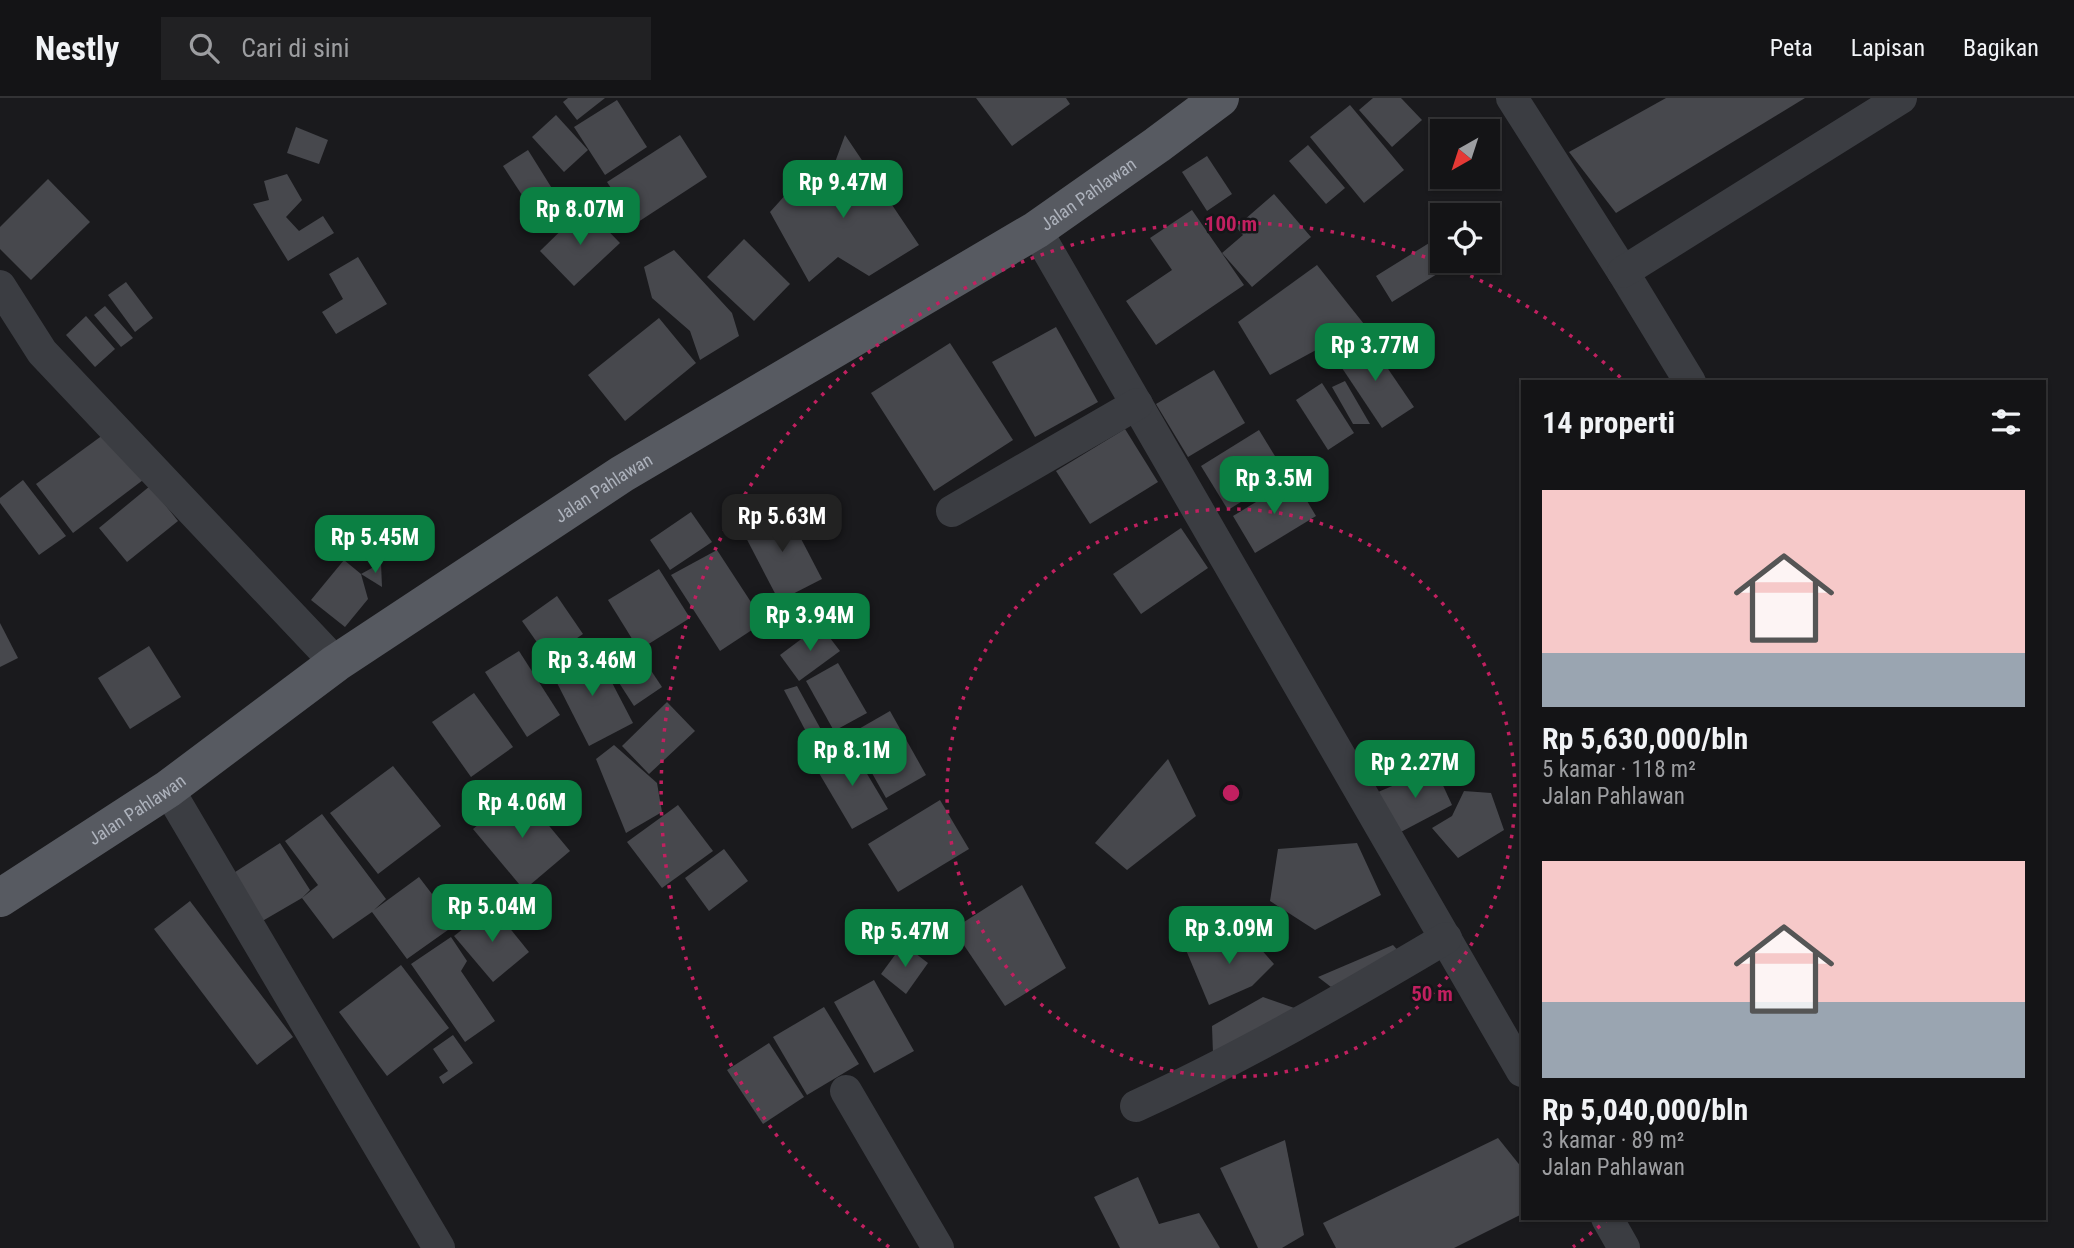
<!DOCTYPE html>
<html lang="id">
<head>
<meta charset="utf-8">
<style>
  body { margin:0; font-family:"Roboto Condensed",sans-serif; background:#212123; color:#f1f3f6; height:100vh; display:flex; flex-direction:column; font-size:26px; white-space:nowrap }
  * { box-sizing:border-box; margin:0 }
  p { font-size:23px; color:#9d9ea1 }
  .icon { flex:none; width:38px; height:38px; fill:none; stroke:currentColor; stroke-width:2; stroke-linecap:round; stroke-linejoin:round }
  .map { position:relative; flex:1; overflow:hidden }
  .drawer { position:absolute; left:1521px; top:282px; width:525px; height:840px; display:flex; flex-direction:column; background:#141416; border-radius:0px; box-shadow:0 2px 5px #0004,0 0 0 2px #333335 }
  .drawer>* { flex:none }
  .needle { width:46px; rotate:219deg }
  .fabs { position:absolute; left:1430px; top:21px; display:grid; gap:14px }
  .fabs a { display:grid; place-items:center; width:70px; height:70px; border-radius:0px; background:#141416; box-shadow:0 2px 5px #0004,0 0 0 2px #333335; font-size:35px }
  .price { position:absolute; translate:-50% -60px; padding:0 16px; border-radius:14px; background:#0b8043; color:#fff; font-size:23px; line-height:46px; filter:drop-shadow(0 2px 4px #0008) }
  .price::after { content:''; position:absolute; left:50%; top:42px; width:21px; height:16px; margin-left:-10px; background:inherit; clip-path:polygon(0 0,100% 0,50% 100%) }
  .price.current { background:#222; color:#fff }
  ul { padding:0; list-style:none }
  li { display:grid; align-content:center; gap:14px; height:371px; padding:0 21px }
  li span { display:grid; place-items:center; height:217px; border-radius:0px; color:#555 }
  li>.icon { margin-inline-start:auto }
  span .icon { width:126px; height:126px; fill:#fffc; stroke-width:1 }
  li b { font-size:30px }
  h2 { display:flex; justify-content:space-between; align-items:center; height:84px; padding:0 21px; font-size:30px }
  header { display:flex; align-items:center; gap:42px; box-sizing:border-box; height:98px; padding:0 35px; background:#141416; border-bottom:2px solid #333335 }
  header strong { font-size:33px }
  nav { display:flex; gap:38px; margin-inline-start:auto; font-size:24px }
  .search { width:490px; height:63px; background:#212123; display:flex; align-items:center; gap:18px; box-sizing:border-box; padding:0 24px; border-radius:0px; color:#9d9ea1; font-size:26px }
  .map>svg:first-child { display:block }
  .building { fill:#47484d }
  .lines { fill:none; stroke-linecap:round; stroke-linejoin:round }
  .minor { stroke:#3b3d42; stroke-width:32 }
  .primary { stroke:#575a61; stroke-width:38 }
  .ring { fill:none; stroke:#c12060; stroke-width:3.5; stroke-dasharray:3.5 7 }
  .labels { text-anchor:middle; dominant-baseline:central; stroke-width:5; stroke-linejoin:round; paint-order:stroke }
  .street-label { font-size:18px; fill:#adb2bc; stroke:#151518 }
  .centre { fill:#c12060; stroke:#151518; stroke-width:3.5 }
  .ring-label { font-size:21px; text-anchor:middle; font-weight:bold; fill:#c12060; stroke:#151518; stroke-width:5; stroke-linejoin:round; paint-order:stroke }
</style>
</head>
<body>
<header>
<strong>Nestly</strong>
<div class="search"><svg class="icon" aria-label="search" viewBox="0 0 24 24"><circle cx="10" cy="10" r="6"/><path d="M15 15l6 6"/></svg>Cari di sini</div>
<nav><a>Peta</a><a>Lapisan</a><a>Bagikan</a></nav>
</header>
<div class="map">
<svg width="2074" height="1150" viewBox="0 0 2074 1150">
  <rect width="100%" height="100%" fill="#1a1a1d"/>
  <g class="building">
    <polygon points="568,0 605,0 577,22 563,4"/>
    <polygon points="976,0 1066,0 1070,6 1012,48"/>
    <polygon points="1373,0 1401,0 1422,22 1392,49 1359,12"/>
    <polygon points="1666,0 1805,0 1616,115 1569,54"/>
    <polygon points="617,2 647,49 605,77 574,29"/>
    <polygon points="1350,7 1404,72 1364,105 1310,39"/>
    <polygon points="556,17 588,52 564,74 532,39"/>
    <polygon points="296,29 328,42 319,66 287,55"/>
    <polygon points="680,37 707,79 635,126 607,84"/>
    <polygon points="845,37 919,147 869,178 838,159 809,184 770,114 798,83 823,88 830,78"/>
    <polygon points="1308,47 1345,90 1326,106 1289,63"/>
    <polygon points="528,52 563,108 539,123 503,68"/>
    <polygon points="1207,58 1232,96 1207,113 1182,74"/>
    <polygon points="287,76 302,102 286,119 299,133 323,118 334,135 288,163 253,106 269,102 264,83"/>
    <polygon points="48,81 90,124 31,182 0,151 0,129"/>
    <polygon points="1274,96 1311,139 1252,189 1222,155 1243,137 1236,129"/>
    <polygon points="585,109 620,145 574,188 540,153"/>
    <polygon points="1192,112 1244,187 1156,247 1126,203 1172,172 1150,140"/>
    <polygon points="744,141 790,186 754,223 707,179"/>
    <polygon points="1434,142 1442,155 1442,163 1447,163 1450,168 1392,204 1376,178"/>
    <polygon points="674,152 732,215 739,238 700,262 690,233 652,200 644,169"/>
    <polygon points="358,159 387,206 336,236 322,214 343,201 329,176"/>
    <polygon points="1317,167 1364,226 1270,277 1238,224"/>
    <polygon points="126,184 153,220 135,234 108,197"/>
    <polygon points="105,208 133,240 121,249 94,217"/>
    <polygon points="86,218 115,251 95,269 66,237"/>
    <polygon points="659,220 696,265 625,323 588,277"/>
    <polygon points="1056,229 1098,304 1035,339 992,264"/>
    <polygon points="1367,240 1414,309 1382,330 1336,261"/>
    <polygon points="950,245 1013,342 934,393 871,295"/>
    <polygon points="1214,272 1245,325 1188,359 1156,306"/>
    <polygon points="1345,283 1370,326 1353,326 1332,289"/>
    <polygon points="1322,285 1354,335 1328,352 1296,302"/>
    <polygon points="1125,331 1158,384 1090,426 1056,373"/>
    <polygon points="1259,332 1286,376 1228,412 1201,368"/>
    <polygon points="107,334 143,382 73,435 36,386"/>
    <polygon points="1294,381 1316,418 1255,455 1233,418"/>
    <polygon points="23,382 66,438 39,457 0,405 0,400"/>
    <polygon points="150,388 178,423 127,464 99,430"/>
    <polygon points="785,410 822,481 779,503 742,432"/>
    <polygon points="691,414 712,444 670,472 650,442"/>
    <polygon points="1181,430 1208,470 1141,516 1113,476"/>
    <polygon points="717,452 764,524 720,553 671,477"/>
    <polygon points="344,462 361,476 368,501 345,529 311,502"/>
    <polygon points="381,465 382,489 361,476"/>
    <polygon points="659,471 690,520 639,552 608,502"/>
    <polygon points="557,498 583,536 548,560 522,523"/>
    <polygon points="0,525 18,560 0,569"/>
    <polygon points="820,527 840,553 799,583 780,557"/>
    <polygon points="149,548 181,599 130,631 98,580"/>
    <polygon points="595,552 633,625 589,648 552,575"/>
    <polygon points="519,553 560,617 527,639 485,574"/>
    <polygon points="642,559 662,589 634,608 614,577"/>
    <polygon points="838,565 867,615 834,633 806,583"/>
    <polygon points="797,588 824,637 811,643 784,592"/>
    <polygon points="474,595 513,649 471,679 432,624"/>
    <polygon points="667,604 695,633 649,676 622,648"/>
    <polygon points="890,613 926,677 886,700 850,636"/>
    <polygon points="614,647 657,685 662,714 626,735 596,661"/>
    <polygon points="851,649 888,711 852,731 816,670"/>
    <polygon points="1168,661 1196,718 1127,772 1095,745"/>
    <polygon points="393,668 441,728 378,776 330,715"/>
    <polygon points="1435,670 1452,707 1397,736 1378,694"/>
    <polygon points="520,693 570,753 524,792 473,731"/>
    <polygon points="1464,693 1491,695 1504,732 1458,760 1432,730 1452,718"/>
    <polygon points="940,702 969,751 898,794 868,746"/>
    <polygon points="678,707 713,753 662,790 627,744"/>
    <polygon points="322,716 386,801 374,812 419,779 432,796 439,791 462,822 407,861 372,814 333,841 302,800 259,825 229,778 280,745 310,792 302,800 318,787 285,743"/>
    <polygon points="1357,745 1381,797 1315,832 1270,803 1278,751"/>
    <polygon points="724,751 748,783 709,813 685,780"/>
    <polygon points="1022,787 1066,870 1005,908 953,831"/>
    <polygon points="190,803 293,939 257,967 154,831"/>
    <polygon points="492,808 529,854 493,884 454,838"/>
    <polygon points="1245,833 1274,866 1252,888 1209,907 1186,852"/>
    <polygon points="451,839 467,863 461,873 495,923 465,944 411,866"/>
    <polygon points="903,846 928,865 906,896 881,876"/>
    <polygon points="1393,847 1402,857 1331,889 1318,879"/>
    <polygon points="401,867 449,930 387,978 339,914"/>
    <polygon points="874,882 914,953 874,975 834,904"/>
    <polygon points="1263,899 1300,912 1213,956 1212,928"/>
    <polygon points="824,909 859,966 807,997 773,939"/>
    <polygon points="453,937 473,965 443,986 439,979 448,973 433,951"/>
    <polygon points="769,945 804,999 763,1026 727,972"/>
    <polygon points="1498,1040 1522,1070 1522,1116 1454,1150 1336,1150 1323,1125"/>
    <polygon points="1285,1042 1304,1137 1282,1150 1258,1150 1220,1070"/>
    <polygon points="1138,1079 1159,1126 1199,1115 1220,1150 1120,1150 1094,1099"/>
  </g>
  <g class="lines">
    <g class="minor">
      <polyline points="1512,0 1623,174 1690,284"/>
      <polyline points="1036,132 1522,973"/>
      <polyline points="1623,174 1901,0"/>
      <polyline points="0,188 42,254 336,565"/>
      <polyline points="952,413 1137,306"/>
      <polyline points="168,691 439,1150"/>
      <polyline points="846,993 938,1150"/>
      <path d="M1136,1008c107,-49 209,-108 310,-168"/>
      <polyline points="1607,1120 1624,1150"/>
    </g>
    <path class="primary" id="s1" d="M0,800l168,-109 168,-126 286,-189 414,-244 121,-85 63,-47"/>
  </g>
  <g class="ring">
    <circle cx="1231" cy="695" r="284"/>
    <path d="M1608 1121A569 569 0 0 1 1573 1149M889 1149A569 569 0 1 1 1623 282"/>
  </g>
  <g class="labels">
    <g class="street-label">
      <text stroke="none"><textPath href="#s1" startOffset="1297">Jalan Pahlawan</textPath></text>
      <text stroke="none"><textPath href="#s1" startOffset="730">Jalan Pahlawan</textPath></text>
      <text stroke="none"><textPath href="#s1" startOffset="163">Jalan Pahlawan</textPath></text>
    </g>
  </g>
  <circle cx="1231" cy="695" r="10" class="centre"/>
  <g class="ring-label">
    <text x="1231" y="133">100 m</text>
    <text x="1432" y="903">50 m</text>
  </g>
</svg>
<div class="fabs">
<a><svg class="needle" viewBox="-14 -14 28 28"><path d="M0-13l5 13h-10z" fill="#e53935"/><path d="M0 13l5-13h-10z" fill="#9d9ea1"/></svg></a>
<a><svg class="icon" aria-label="locate" viewBox="0 0 24 24"><circle cx="12" cy="12" r="6"/><path d="M12 2v4M12 18v4M2 12h4M18 12h4"/></svg></a>
</div>
<b class="price" style="left:843px;top:122px">Rp 9.47M</b>
<b class="price" style="left:580px;top:149px">Rp 8.07M</b>
<b class="price" style="left:1375px;top:285px">Rp 3.77M</b>
<b class="price" style="left:1274px;top:418px">Rp 3.5M</b>
<b class="price current" style="left:782px;top:456px">Rp 5.63M</b>
<b class="price" style="left:375px;top:477px">Rp 5.45M</b>
<b class="price" style="left:810px;top:555px">Rp 3.94M</b>
<b class="price" style="left:592px;top:600px">Rp 3.46M</b>
<b class="price" style="left:852px;top:690px">Rp 8.1M</b>
<b class="price" style="left:1415px;top:702px">Rp 2.27M</b>
<b class="price" style="left:522px;top:742px">Rp 4.06M</b>
<b class="price" style="left:492px;top:846px">Rp 5.04M</b>
<b class="price" style="left:1229px;top:868px">Rp 3.09M</b>
<b class="price" style="left:905px;top:871px">Rp 5.47M</b>
<section class="drawer">
<h2>14 properti<svg class="icon" aria-label="filters" viewBox="0 0 24 24"><path d="M4 7h16M4 17h16"/><circle cx="9" cy="7" r="2"/><circle cx="15" cy="17" r="2"/></svg></h2>
<ul>
<li><span style="background:linear-gradient(#f6c9c9 75%,#9aa5b1 0)"><svg class="icon" aria-label="home" viewBox="0 0 24 24"><path d="M3 11l9-7 9 7M6 9v11h12V9"/></svg></span><div><b>Rp 5,630,000/bln</b><p>5 kamar · 118 m²</p><p>Jalan Pahlawan</p></div></li>
<li><span style="background:linear-gradient(#f6c9c9 65%,#9aa5b1 0)"><svg class="icon" aria-label="home" viewBox="0 0 24 24"><path d="M3 11l9-7 9 7M6 9v11h12V9"/></svg></span><div><b>Rp 5,040,000/bln</b><p>3 kamar · 89 m²</p><p>Jalan Pahlawan</p></div></li>
</ul>
</section>
</div>
</body>
</html>
